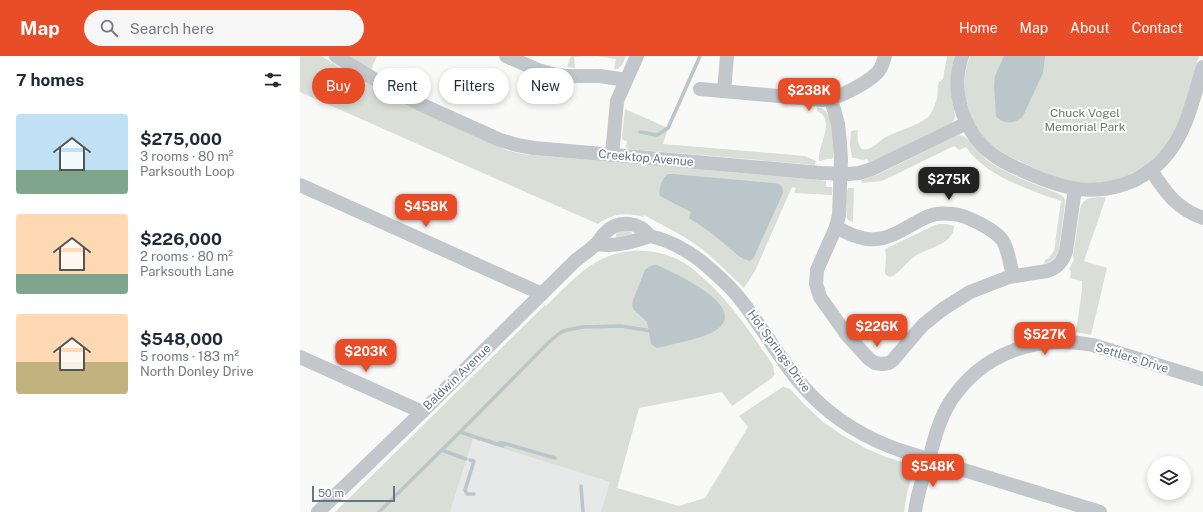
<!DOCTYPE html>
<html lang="en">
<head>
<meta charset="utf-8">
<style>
  body { margin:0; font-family:"Public Sans",sans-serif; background:#f6f6f7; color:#1f2937; height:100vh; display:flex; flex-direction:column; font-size:15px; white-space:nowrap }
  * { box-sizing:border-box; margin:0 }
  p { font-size:13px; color:#747a83 }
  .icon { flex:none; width:22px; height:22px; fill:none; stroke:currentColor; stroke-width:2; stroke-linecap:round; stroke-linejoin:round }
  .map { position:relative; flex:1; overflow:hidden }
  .details { display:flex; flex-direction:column; background:#fff; width:300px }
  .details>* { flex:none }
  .banner { position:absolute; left:12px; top:12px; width:380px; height:36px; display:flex; gap:8px }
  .fabs { position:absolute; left:847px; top:400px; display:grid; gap:8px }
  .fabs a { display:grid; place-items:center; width:44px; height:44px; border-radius:50%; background:#fff; box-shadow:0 2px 6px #0003; font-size:20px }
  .scale { position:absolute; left:12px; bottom:10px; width:83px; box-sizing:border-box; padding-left:4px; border:2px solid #637683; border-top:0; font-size:11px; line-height:14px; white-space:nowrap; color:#637683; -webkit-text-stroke:3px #fff; paint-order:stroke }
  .price { position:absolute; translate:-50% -34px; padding:0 9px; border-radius:8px; background:#e84d28; color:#fff; font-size:13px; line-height:26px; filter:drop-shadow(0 1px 2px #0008) }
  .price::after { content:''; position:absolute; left:50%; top:24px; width:12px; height:9px; margin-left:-6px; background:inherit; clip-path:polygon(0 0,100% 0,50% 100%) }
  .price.on { background:#222; color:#fff }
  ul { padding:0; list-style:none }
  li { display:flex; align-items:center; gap:12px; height:100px; padding:0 16px }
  li span { display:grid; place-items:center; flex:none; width:112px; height:80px; border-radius:4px; color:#555 }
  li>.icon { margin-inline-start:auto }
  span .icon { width:48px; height:48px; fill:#fffc; stroke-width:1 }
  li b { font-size:17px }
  h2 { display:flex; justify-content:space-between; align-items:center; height:48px; padding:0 16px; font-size:17px }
  .chip { padding:0 14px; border-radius:18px; background:#fff; box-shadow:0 2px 6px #0003; font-size:14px; line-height:36px }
  .chip.on { background:#e84d28; color:#fff }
  header { display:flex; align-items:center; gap:24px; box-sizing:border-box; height:56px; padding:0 20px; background:#e84d28; color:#fff }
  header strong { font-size:19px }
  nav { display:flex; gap:22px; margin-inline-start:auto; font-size:14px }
  .search { width:280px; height:36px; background:#f6f6f7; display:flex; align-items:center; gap:10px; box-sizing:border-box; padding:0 14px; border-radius:22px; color:#747a83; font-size:15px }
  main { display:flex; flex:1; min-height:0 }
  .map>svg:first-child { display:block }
  .built { fill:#e7e8e8 }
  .green { fill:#d9ded6 }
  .water { fill:#bac6ca }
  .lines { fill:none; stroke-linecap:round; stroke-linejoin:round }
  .stream { stroke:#bac6ca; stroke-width:3.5 }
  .minor { stroke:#c2c7cb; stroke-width:14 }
  .labels { text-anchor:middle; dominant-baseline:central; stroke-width:4; stroke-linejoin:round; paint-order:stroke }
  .park-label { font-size:12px; fill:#677a62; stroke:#fff }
  .street-label { font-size:12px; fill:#637683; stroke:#fff }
</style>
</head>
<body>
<header>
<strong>Map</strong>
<div class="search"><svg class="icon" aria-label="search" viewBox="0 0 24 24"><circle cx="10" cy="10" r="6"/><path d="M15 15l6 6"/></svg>Search here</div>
<nav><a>Home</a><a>Map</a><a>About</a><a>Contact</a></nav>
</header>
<main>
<section class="details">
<h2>7 homes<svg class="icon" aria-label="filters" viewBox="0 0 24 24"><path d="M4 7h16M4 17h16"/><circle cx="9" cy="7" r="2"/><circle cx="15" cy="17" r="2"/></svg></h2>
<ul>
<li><span style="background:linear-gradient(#bfe0f5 70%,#7fa58c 0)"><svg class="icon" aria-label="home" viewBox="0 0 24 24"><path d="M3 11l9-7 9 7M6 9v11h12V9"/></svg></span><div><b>$275,000</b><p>3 rooms · 80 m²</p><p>Parksouth Loop</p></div></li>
<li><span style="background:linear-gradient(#ffd9b3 75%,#7fa58c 0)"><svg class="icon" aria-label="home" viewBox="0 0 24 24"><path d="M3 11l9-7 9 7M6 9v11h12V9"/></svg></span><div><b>$226,000</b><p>2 rooms · 80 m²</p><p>Parksouth Lane</p></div></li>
<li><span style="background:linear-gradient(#ffd9b3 60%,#c2b280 0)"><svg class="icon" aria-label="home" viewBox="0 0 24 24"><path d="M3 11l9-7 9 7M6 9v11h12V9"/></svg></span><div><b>$548,000</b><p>5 rooms · 183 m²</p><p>North Donley Drive</p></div></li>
</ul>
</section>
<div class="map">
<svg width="903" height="456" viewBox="0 0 903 456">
  <rect width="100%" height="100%" fill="#f9f9f7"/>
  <polygon class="built" points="173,383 318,428 317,432 396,456 150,456"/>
  <g class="green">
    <path d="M0,0h21l52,31 46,24 87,39 16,4 11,1 288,25 5,1v4l1,2h5v8l-38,-2 2,-5 -4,-1 -37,84 -11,17c-12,-11 -23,-23 -36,-34 -19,-16 -42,-27 -64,-39l-1,2c-16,-5 -32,-3 -45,7l-298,-132z"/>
    <polygon points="49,0 77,0 71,14"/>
    <polygon points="271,0 284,0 274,1 275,12 267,11"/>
    <polygon points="297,0 326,0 322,9 318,13 314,13 316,3"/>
    <path d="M647,0h7l-3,17v15l4,28 -1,4 -3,3 -82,40 -2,-4c-6,3 -10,-2 -15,-1l-2,-14 1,-13 7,-1c-1,7 -1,13 4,19 10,2 16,-8 24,-12 11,-6 37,-13 44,-22 3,-5 6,-12 7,-17 2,-8 -2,-15 6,-19z"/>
    <path d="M670,0h229c-8,27 -17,68 -34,90 -21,28 -57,42 -91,36 -16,-2 -31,-10 -46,-17 -10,-5 -22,-9 -32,-17 -27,-21 -39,-59 -26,-92z"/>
    <path d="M517,51c4,1 7,2 9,5 7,8 9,34 7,45l-1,2c-5,-1 -8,2 -13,2 -2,-15 18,-41 -2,-50z"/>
    <polygon points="325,53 368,72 363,88 505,100 516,105 515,109 329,93 326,91 327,85 323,84 322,81"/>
    <path d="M660,79c10,2 19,18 27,25 17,13 49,25 70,33l7,4 1,6 -6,47c-4,8 -7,12 -15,14l1,-4 4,-2 5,-7 7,-50c-6,-3 -14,-4 -20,-7 -27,-10 -59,-23 -75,-47l-7,3 -5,-4 -72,35 -20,2 -1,-3 16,-5 77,-38z"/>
    <polygon points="548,132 554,132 553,165 552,166 547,163 547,161 546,144"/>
    <path d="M806,141l-22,64 23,7 -16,67 -15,-3 6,-42v-9l-12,-3 1,-7 -2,-2 5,-9 -1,-4 7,-47c4,-14 15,-11 26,-12z"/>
    <path d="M638,168h8l8,2c0,19 -28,22 -40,31 -8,6 -13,14 -21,19l-3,1 -4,-2 -1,-3 1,-14 -1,-9 48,-23z"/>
    <polygon points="322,173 328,174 332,177 332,178 316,182 316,178"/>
    <path d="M332,195c16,-1 33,2 47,9 9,4 16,11 23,17 29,25 49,57 71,88l1,8 1,1 -3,4 -40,28 -10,-14 -83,16 -22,80 62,18 26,-8 43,-71 -9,-11 45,-30v1l6,2 14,15 19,18 19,13 25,14 19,8 23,7 3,4 1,4 -6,21 -3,19h-303l9,-30 -137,-43 -23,73h-115l210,-207 1,1c26,-25 47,-52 86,-55z"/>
  </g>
  <g class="water">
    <path d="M704,0h41l-2,17 -20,43c-7,8 -20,9 -27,0l-2,-31 1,-9z"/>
    <path d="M368,118h5l100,9c7,0 10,3 10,10l-30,66 -4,2 -9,-4 -30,-25 -21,-14 2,-6 -31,-16c-2,-6 2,-18 8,-22z"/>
    <path d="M354,209h3c15,7 90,40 62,63 -12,10 -46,16 -62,20l-6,-4 -4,-22 -13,-12 -2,-5 1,-5 12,-30 4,-3z"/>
  </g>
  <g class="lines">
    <g class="stream">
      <polyline points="340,76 357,79 368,72 400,0"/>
      <polyline points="160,376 203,390"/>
      <polyline points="197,388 199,387 203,387 255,402"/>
      <polyline points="142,394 166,403"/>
      <polyline points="170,404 174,405 165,434 167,438 174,438"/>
      <polyline points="281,430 283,456"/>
      <polyline points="79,456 160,376 250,285 261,276 267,274 283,271 321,270 352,275"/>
    </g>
    <g class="minor">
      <polyline points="36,0 87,31 120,48 200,84 217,89 234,92 521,117 548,118 559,117 572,113 667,67"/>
      <polyline points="206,0 238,14 252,18 264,20 300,20 326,24"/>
      <path d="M662,0c-12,35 1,76 30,98 11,9 25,14 38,20 36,16 67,23 105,6 11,-6 21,-13 29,-22 23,-25 29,-60 39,-91"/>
      <path d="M400,33l122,11c14,0 45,-17 55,-27 5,-5 6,-11 8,-17"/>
      <polyline points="424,35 427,0"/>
      <path d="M531,43l7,25 2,19 1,16 -2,56 -3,12 -19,43 -1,14 4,13 27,38 22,24 6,4 7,1 7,-1 4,-3 17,-20 13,-15 20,-16 27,-17 39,-15 38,-6c11,-3 16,-10 19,-20l9,-62"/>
      <polyline points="312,99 317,45 337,0"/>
      <path d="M851,114c14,22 26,39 52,48"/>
      <polyline points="0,129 242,238"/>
      <path d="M536,171c12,6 26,14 40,12 18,-1 36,-16 53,-23 7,-3 16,-3 24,-2 13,1 43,16 50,27 6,11 7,23 10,35"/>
      <path d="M297,188c18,3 35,-2 53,-8 22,5 41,16 58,31 11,10 23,20 32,32 25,31 43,67 70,95 26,27 57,45 92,57l198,61"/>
      <polyline points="0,301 122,356"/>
      <path d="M18,456l104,-100 154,-152c7,-5 14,-10 20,-16 4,-3 6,-9 10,-12 13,-13 33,-10 44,4"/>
      <path d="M615,456c2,-18 8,-35 14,-53 5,-19 10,-39 21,-57 32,-49 86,-68 143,-57l110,34"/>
    </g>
  </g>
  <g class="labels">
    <g class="park-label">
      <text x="785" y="57">Chuck Vogel<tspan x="785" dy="14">Memorial Park</tspan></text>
    </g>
    <g class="street-label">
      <text transform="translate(346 102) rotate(5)">Creektop Avenue</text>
      <text transform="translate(479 295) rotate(54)">Hot Springs Drive</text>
      <text transform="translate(832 302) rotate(17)">Settlers Drive</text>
      <text transform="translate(157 321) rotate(-44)">Baldwin Avenue</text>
    </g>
  </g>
</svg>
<div class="fabs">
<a><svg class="icon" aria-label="layers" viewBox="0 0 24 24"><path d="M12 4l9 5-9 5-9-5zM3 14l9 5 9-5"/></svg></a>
</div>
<div class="scale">50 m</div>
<b class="price" style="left:509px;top:56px">$238K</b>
<b class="price on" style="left:649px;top:145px">$275K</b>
<b class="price" style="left:126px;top:172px">$458K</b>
<b class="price" style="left:577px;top:292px">$226K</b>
<b class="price" style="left:745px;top:300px">$527K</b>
<b class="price" style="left:66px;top:317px">$203K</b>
<b class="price" style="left:633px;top:432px">$548K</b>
<div class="banner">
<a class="chip on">Buy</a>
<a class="chip">Rent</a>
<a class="chip">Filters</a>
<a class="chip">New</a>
</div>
</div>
</main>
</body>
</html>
